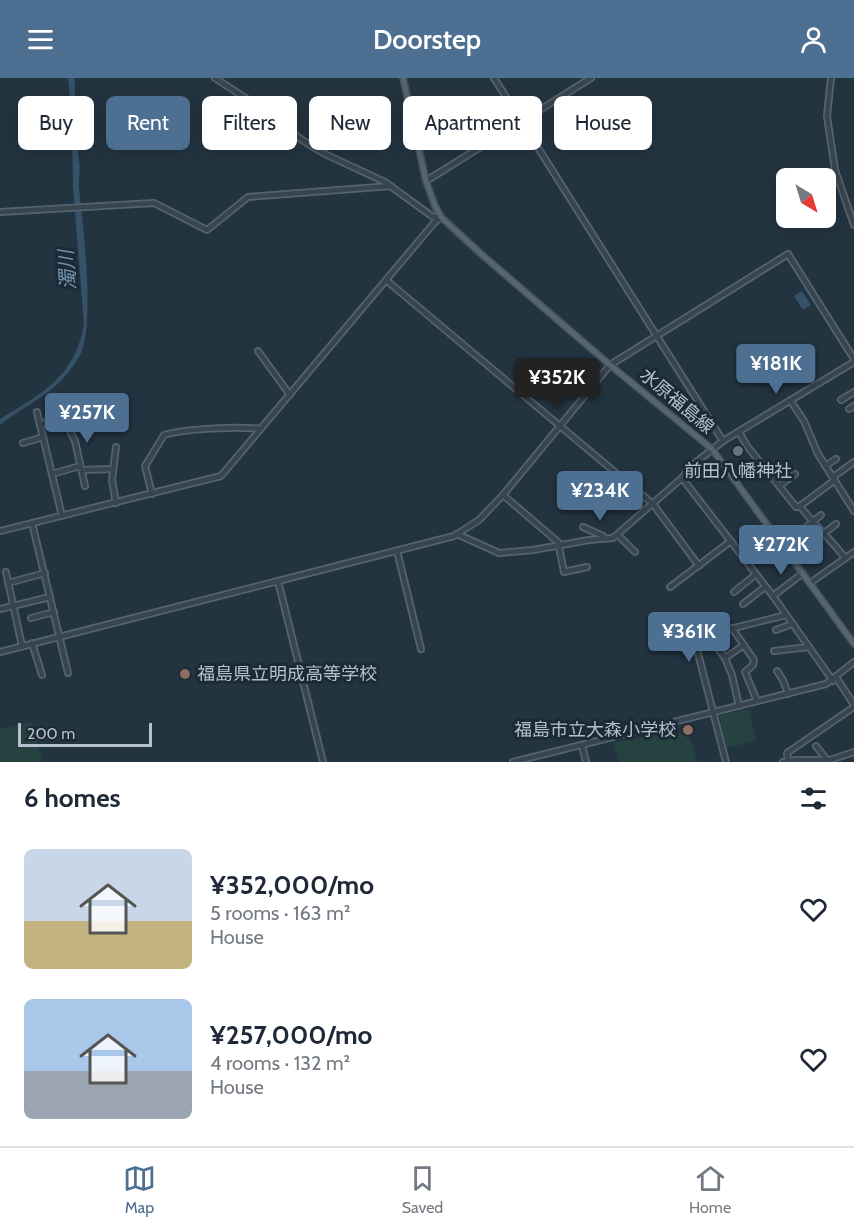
<!DOCTYPE html>
<html lang="en">
<head>
<meta charset="utf-8">
<style>
  body { margin:0; font-family:Cabin,"Noto Sans JP",sans-serif; background:#f6f6f7; color:#1f2937; height:100vh; display:flex; flex-direction:column; font-size:22px; white-space:nowrap }
  * { box-sizing:border-box; margin:0 }
  p { font-size:20px; color:#747a83 }
  .icon { flex:none; width:33px; height:33px; fill:none; stroke:currentColor; stroke-width:2; stroke-linecap:round; stroke-linejoin:round }
  .map { position:relative; height:684px; overflow:hidden }
  .side { display:flex; flex-direction:column; background:#fff; flex:1 }
  .side>* { flex:none }
  .guide { position:absolute; left:18px; top:18px; width:819px; height:54px; display:flex; gap:12px }
  .needle { width:39px; rotate:142deg }
  .fabs { position:absolute; left:776px; top:90px; display:grid; gap:12px }
  .fabs a { display:grid; place-items:center; width:60px; height:60px; border-radius:9px; background:#fff; box-shadow:0 3px 15px #0003; font-size:30px }
  .scale { position:absolute; left:18px; bottom:15px; width:134px; box-sizing:border-box; padding-left:6px; border:3px solid #b4c0cb; border-top:0; font-size:16px; line-height:21px; white-space:nowrap; color:#b4c0cb; -webkit-text-stroke:4px #1c2a36; paint-order:stroke }
  .price { position:absolute; translate:-50% -51px; padding:0 14px; border-radius:6px; background:#4d6f91; color:#fff; font-size:20px; line-height:39px; filter:drop-shadow(0 2px 3px #0008) }
  .price::after { content:''; position:absolute; left:50%; top:36px; width:18px; height:14px; margin-left:-9px; background:inherit; clip-path:polygon(0 0,100% 0,50% 100%) }
  .price.active { background:#222; color:#fff }
  ul { padding:0; list-style:none }
  li { display:flex; align-items:center; gap:18px; height:150px; padding:0 24px }
  li span { display:grid; place-items:center; flex:none; width:168px; height:120px; border-radius:9px; color:#555 }
  li>.icon { margin-inline-start:auto }
  span .icon { width:72px; height:72px; fill:#fffc; stroke-width:1 }
  li b { font-size:26px }
  h2 { display:flex; justify-content:space-between; align-items:center; height:72px; padding:0 24px; font-size:26px }
  .chip { padding:0 21px; border-radius:9px; background:#fff; box-shadow:0 3px 15px #0003; font-size:21px; line-height:54px }
  .chip.active { background:#4d6f91; color:#fff }
  header { display:flex; justify-content:space-between; align-items:center; height:78px; padding:0 24px; background:#4d6f91; color:#fff; font-size:27px; font-weight:600 }
  .menu { display:flex; justify-content:space-around; align-items:center; height:84px; border-top:2px solid #e0e1e3; background:#fff; font-size:16px; color:#747a83 }
  .menu a { display:grid; justify-items:center; gap:3px }
  .menu .active { color:#4d6f91 }
  .map>svg:first-child { display:block }
  .green { fill:#254241 }
  .water { fill:#365269 }
  .lines { fill:none; stroke-linecap:round; stroke-linejoin:round }
  .minor-casing { stroke:#55636e; stroke-width:8 }
  .major-casing { stroke:#44515d; stroke-width:8 }
  .minor { stroke:#384551; stroke-width:4.5 }
  .major { stroke:#556571; stroke-width:5 }
  .worship-dot { fill:#6b7280; stroke:#1c2a36; stroke-width:2 }
  .education-dot { fill:#8d6e63; stroke:#1c2a36; stroke-width:2 }
  .labels { text-anchor:middle; dominant-baseline:central; stroke-width:6; stroke-linejoin:round; paint-order:stroke }
  .street-label { font-size:18px; fill:#b4c0cb; stroke:#1c2a36 }
  .poi-label { font-size:18px; fill:#b4c0cb; stroke:#1c2a36 }
  .water-label { font-size:20px; font-style:italic; fill:#7296b0; stroke:#1c2a36 }
</style>
</head>
<body>
<header><svg class="icon" aria-label="menu" viewBox="0 0 24 24"><path d="M4 6h16M4 12h16M4 18h16"/></svg>Doorstep<svg class="icon" aria-label="person" viewBox="0 0 24 24"><circle cx="12" cy="8" r="4"/><path d="M4 21q1-7 8-7t8 7"/></svg></header>
<div class="map">
<svg width="854" height="684" viewBox="0 0 854 684">
  <rect width="100%" height="100%" fill="#233441"/>
  <g class="green">
    <polygon points="749,631 756,663 726,670 719,637"/>
    <polygon points="32,644 42,684 0,684 0,651"/>
    <polygon points="688,653 697,684 619,684 614,665 658,655 659,659"/>
  </g>
  <g class="water">
    <path d="M68,0h6l1,5c-1,26 1,52 4,78 2,9 -1,19 0,28 4,34 17,141 0,168 -22,37 -47,43 -79,68v-6c42,-26 74,-41 84,-94l-11,-138 -1,-65z"/>
    <polygon points="802,213 811,227 803,232 794,218"/>
  </g>
  <g class="lines">
    <defs>
      <g id="minor">
        <polyline points="215,0 265,33 302,62 325,76 385,104 433,139 441,139"/>
        <polyline points="494,0 723,363"/>
        <polyline points="831,0 827,38 835,92 854,147"/>
        <polyline points="426,103 591,0"/>
        <polyline points="0,134 154,125 207,152 248,119 391,108"/>
        <polyline points="386,202 653,426 699,488"/>
        <polyline points="258,273 290,317"/>
        <polyline points="790,322 804,343 818,376 854,433"/>
        <polyline points="841,322 854,314"/>
        <polyline points="849,331 854,328"/>
        <polyline points="37,334 62,438"/>
        <polyline points="60,334 75,363 85,408"/>
        <polyline points="40,348 81,320 99,349"/>
        <polyline points="739,354 747,368 796,429 800,428 835,402"/>
        <polyline points="23,365 43,359"/>
        <polyline points="825,388 836,381"/>
        <polyline points="82,392 113,391"/>
        <polyline points="52,396 80,388"/>
        <polyline points="833,399 854,384"/>
        <polyline points="682,400 773,518 833,603"/>
        <polyline points="779,408 795,396"/>
        <path d="M152,416l-7,-28 19,-31c19,-6 76,-9 96,-6"/>
        <polyline points="503,417 558,464 564,494 587,489"/>
        <polyline points="116,425 112,402 116,369"/>
        <path d="M800,428c14,19 31,33 45,52"/>
        <polyline points="32,445 68,595"/>
        <polyline points="583,449 603,458"/>
        <polyline points="0,453 221,398 434,145 441,139"/>
        <polyline points="457,456 499,475 533,472 589,462 613,460 682,400 690,389 723,363 854,284"/>
        <polyline points="823,456 836,446"/>
        <polyline points="618,457 635,474"/>
        <polyline points="783,468 821,437"/>
        <polyline points="397,473 421,571"/>
        <polyline points="6,494 22,568"/>
        <polyline points="8,505 45,495"/>
        <polyline points="810,505 854,474"/>
        <polyline points="670,509 731,463"/>
        <polyline points="734,514 755,497"/>
        <polyline points="773,518 803,495"/>
        <polyline points="743,526 765,509"/>
        <polyline points="0,531 50,519"/>
        <polyline points="31,540 54,534"/>
        <polyline points="702,549 725,580 732,597 739,628"/>
        <polyline points="732,550 754,582 753,587 745,594 757,623"/>
        <polyline points="776,552 792,546"/>
        <polyline points="32,565 42,597"/>
        <polyline points="774,573 809,569"/>
        <polyline points="0,574 278,503"/>
        <polyline points="725,580 744,567"/>
        <polyline points="777,593 783,602 788,616"/>
        <polyline points="836,599 854,627"/>
        <polyline points="582,667 586,684"/>
        <polyline points="816,668 827,682"/>
        <polyline points="788,683 787,675 854,629"/>
        <polyline points="323,684 278,503 454,458 479,442 503,417 610,287 788,176 854,281"/>
        <polyline points="513,684 826,606 854,584"/>
        <polyline points="726,684 694,560 786,537"/>
        <polyline points="783,684 796,682 830,682 854,674"/>
      </g>
      <polyline id="major" points="403,0 426,103 435,128 441,139 480,175 610,287 712,371 854,566"/>
    </defs>
    <use href="#minor" class="minor-casing"/>
    <use href="#major" class="major-casing"/>
    <use href="#minor" class="minor"/>
    <use href="#major" class="major"/>
  </g>
  <circle class="worship-dot" cx="738" cy="373" r="6"/>
  <g class="education-dot">
    <circle cx="185" cy="596" r="6"/>
    <circle cx="688" cy="652" r="6"/>
  </g>
  <g class="labels">
    <g class="street-label">
      <text transform="translate(677 323) rotate(40)">水原福島線</text>
    </g>
    <g class="poi-label">
      <text x="738" y="393">前田八幡神社</text>
      <text x="197" y="596" text-anchor="start">福島県立明成高等学校</text>
      <text x="676" y="652" text-anchor="end">福島市立大森小学校</text>
    </g>
    <g class="water-label">
      <text transform="translate(67 192) rotate(-94)">濁川</text>
    </g>
  </g>
</svg>
<div class="fabs">
<a><svg class="needle" viewBox="-14 -14 28 28"><path d="M0-13l5 13h-10z" fill="#e53935"/><path d="M0 13l5-13h-10z" fill="#747a83"/></svg></a>
</div>
<div class="scale">200 m</div>
<b class="price" style="left:776px;top:317px">¥181K</b>
<b class="price active" style="left:557px;top:331px">¥352K</b>
<b class="price" style="left:87px;top:366px">¥257K</b>
<b class="price" style="left:600px;top:444px">¥234K</b>
<b class="price" style="left:781px;top:498px">¥272K</b>
<b class="price" style="left:689px;top:585px">¥361K</b>
<div class="guide">
<a class="chip">Buy</a>
<a class="chip active">Rent</a>
<a class="chip">Filters</a>
<a class="chip">New</a>
<a class="chip">Apartment</a>
<a class="chip">House</a>
</div>
</div>
<section class="side">
<h2>6 homes<svg class="icon" aria-label="filters" viewBox="0 0 24 24"><path d="M4 7h16M4 17h16"/><circle cx="9" cy="7" r="2"/><circle cx="15" cy="17" r="2"/></svg></h2>
<ul>
<li><span style="background:linear-gradient(#c9d6e8 60%,#c2b280 0)"><svg class="icon" aria-label="home" viewBox="0 0 24 24"><path d="M3 11l9-7 9 7M6 9v11h12V9"/></svg></span><div><b>¥352,000/mo</b><p>5 rooms · 163 m²</p><p>House</p></div><svg class="icon" aria-label="heart" viewBox="0 0 24 24"><path d="M12 20l-8-8c-3-5 5-10 8-4 3-6 11-1 8 4z"/></svg></li>
<li><span style="background:linear-gradient(#a9c7e8 60%,#9aa5b1 0)"><svg class="icon" aria-label="home" viewBox="0 0 24 24"><path d="M3 11l9-7 9 7M6 9v11h12V9"/></svg></span><div><b>¥257,000/mo</b><p>4 rooms · 132 m²</p><p>House</p></div><svg class="icon" aria-label="heart" viewBox="0 0 24 24"><path d="M12 20l-8-8c-3-5 5-10 8-4 3-6 11-1 8 4z"/></svg></li>
</ul>
</section>
<nav class="menu">
<a class="active"><svg class="icon" aria-label="map" viewBox="0 0 24 24"><path d="M3 6l6-2 6 2 6-2v14l-6 2-6-2-6 2zM9 4v14M15 6v14"/></svg>Map</a>
<a><svg class="icon" aria-label="saved" viewBox="0 0 24 24"><path d="M7 4h10v16l-5-4-5 4z"/></svg>Saved</a>
<a><svg class="icon" aria-label="home" viewBox="0 0 24 24"><path d="M3 11l9-7 9 7M6 9v11h12V9"/></svg>Home</a>
</nav>
</body>
</html>
